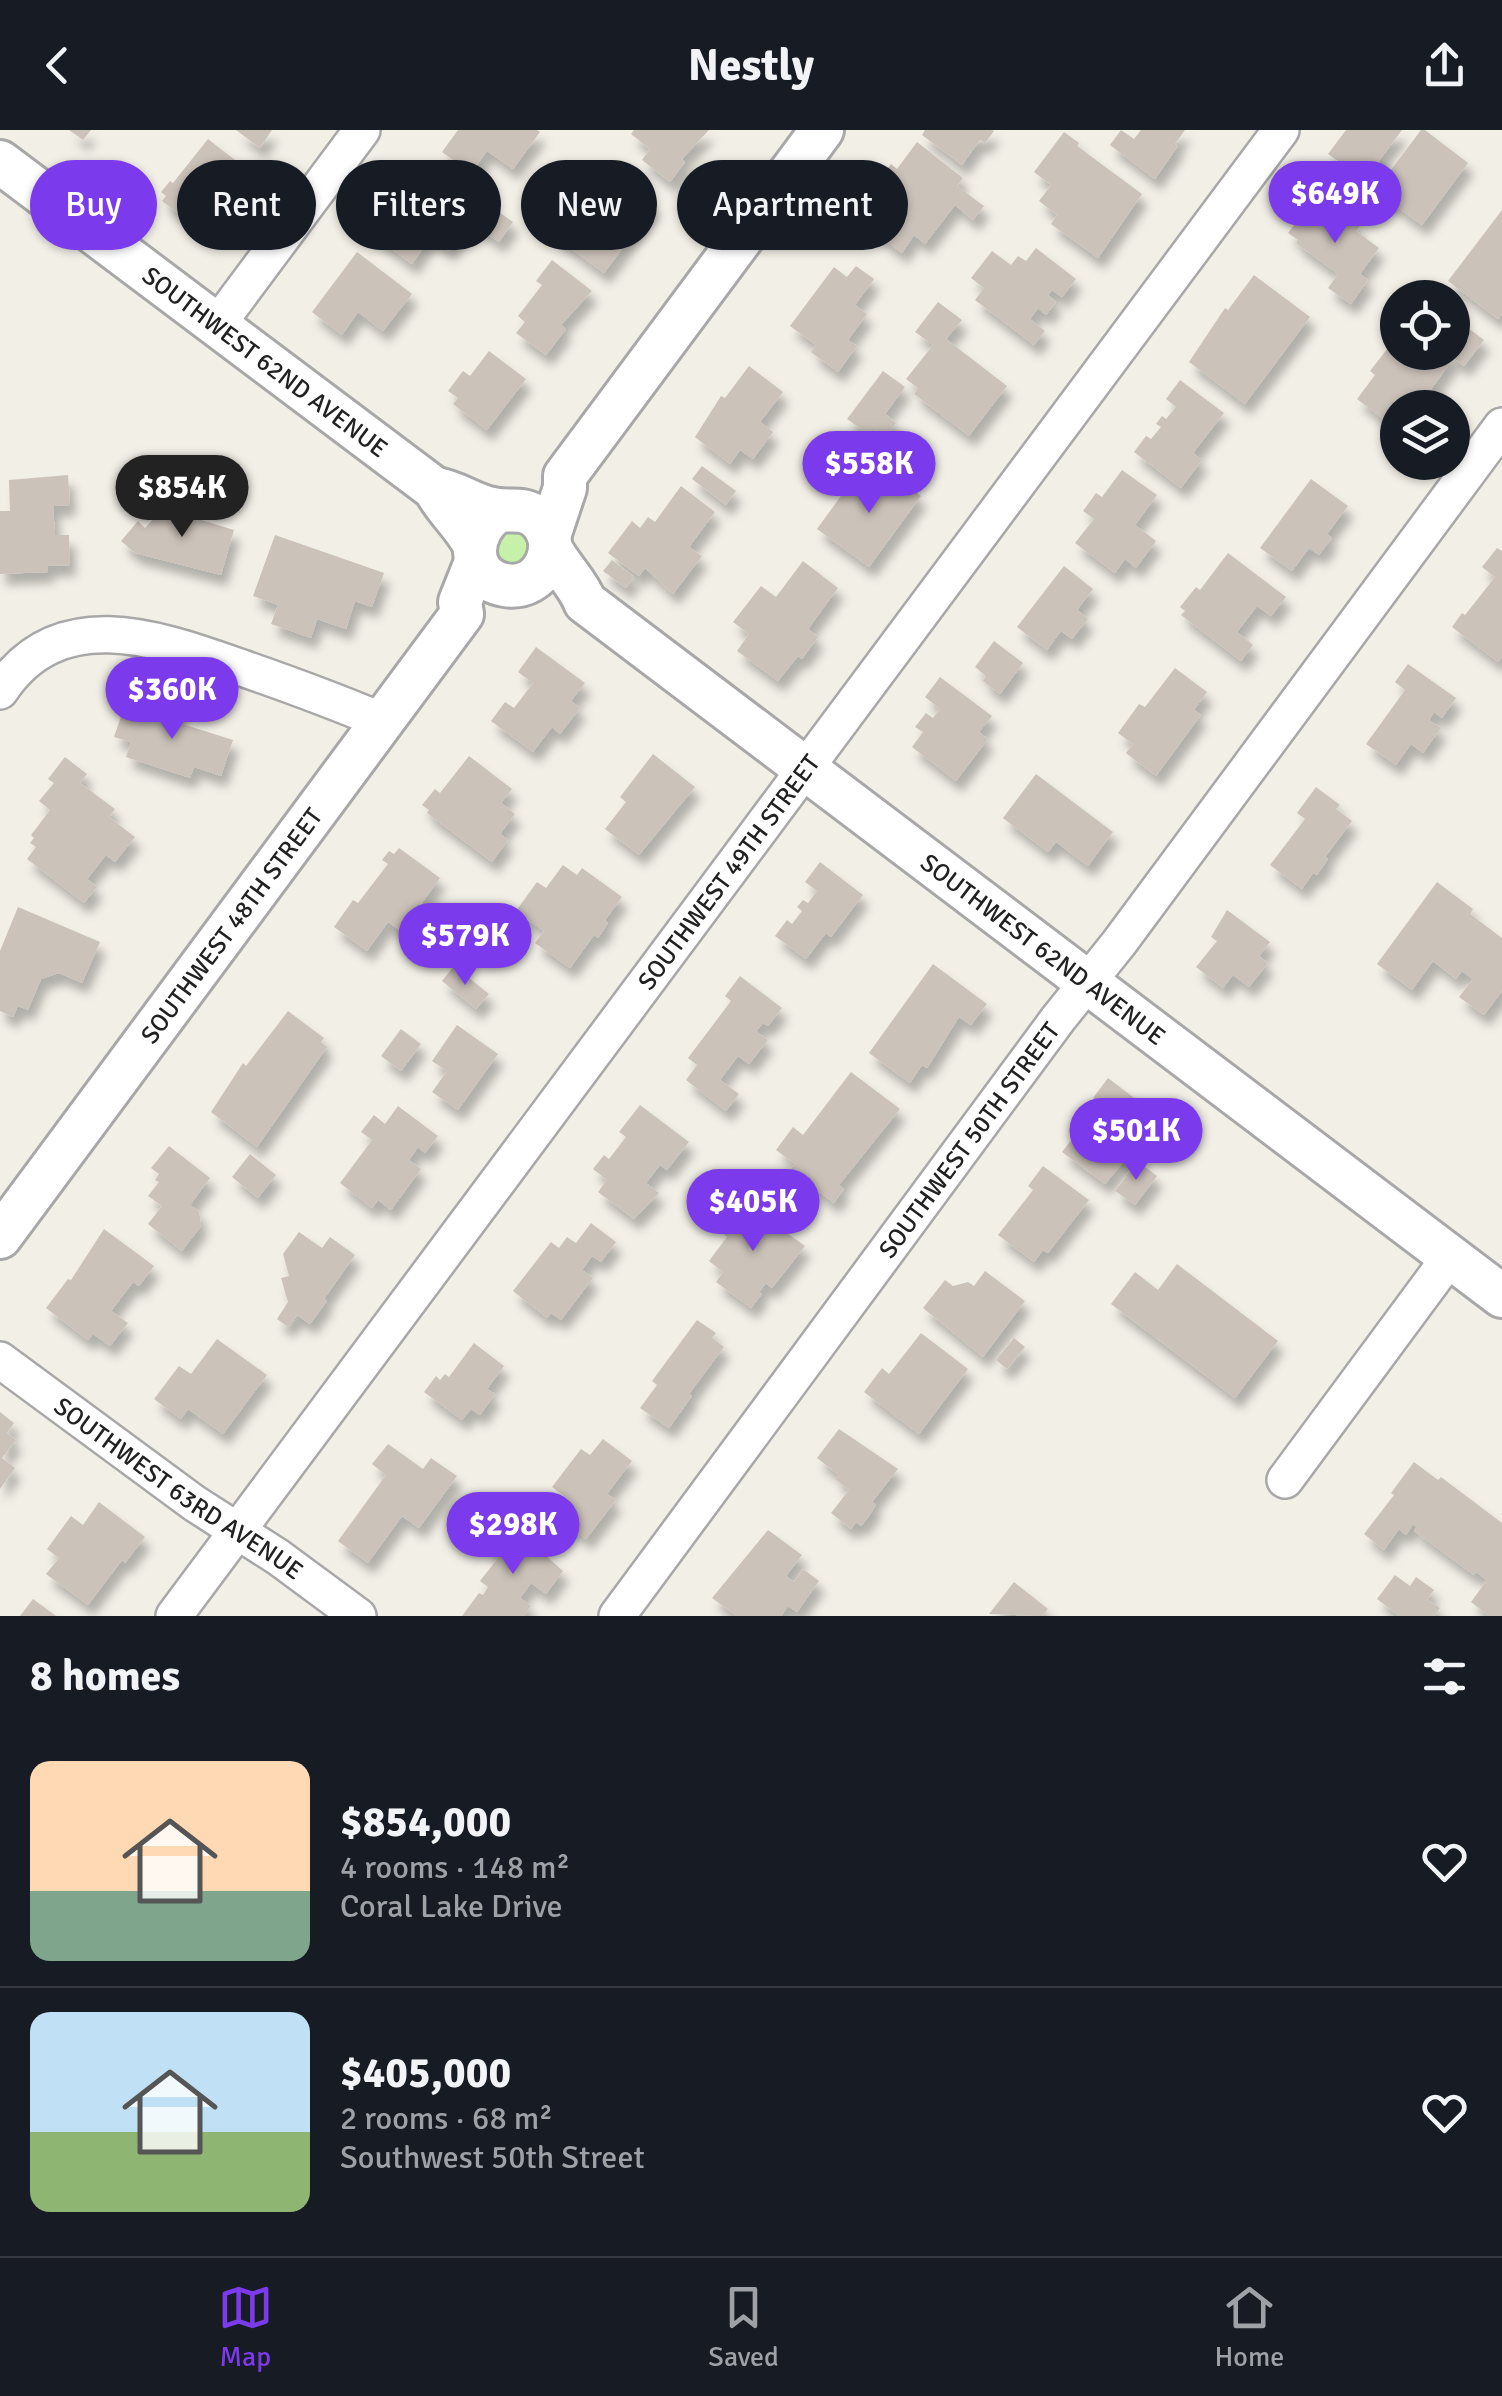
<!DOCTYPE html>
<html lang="en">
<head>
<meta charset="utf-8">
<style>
  body { margin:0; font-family:Signika,sans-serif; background:#20242c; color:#f1f3f6; height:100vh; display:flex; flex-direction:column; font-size:38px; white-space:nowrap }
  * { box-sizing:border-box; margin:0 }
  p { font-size:32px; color:#9ea1a6 }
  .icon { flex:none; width:55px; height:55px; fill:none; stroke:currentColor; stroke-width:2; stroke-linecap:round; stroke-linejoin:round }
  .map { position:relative; height:1486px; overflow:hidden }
  .panel { display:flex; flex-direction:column; background:#171b24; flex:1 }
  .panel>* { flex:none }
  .hud { position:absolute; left:30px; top:30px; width:1000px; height:90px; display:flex; gap:20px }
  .tools { position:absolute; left:1380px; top:150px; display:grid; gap:20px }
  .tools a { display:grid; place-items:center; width:90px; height:90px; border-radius:50%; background:#171b24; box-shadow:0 2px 8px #0004; font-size:50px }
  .price { position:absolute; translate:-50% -85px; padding:0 22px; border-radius:35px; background:#7c3aed; color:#fff; font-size:32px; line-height:65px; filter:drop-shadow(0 2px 5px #0008) }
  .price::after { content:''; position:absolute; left:50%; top:60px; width:30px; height:22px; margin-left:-15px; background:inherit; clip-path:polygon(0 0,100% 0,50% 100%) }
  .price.selected { background:#222; color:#fff }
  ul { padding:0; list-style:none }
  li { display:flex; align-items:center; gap:30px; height:250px; padding:0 30px }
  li+li { border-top:2px solid #363941 }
  li span { display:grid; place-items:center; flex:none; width:280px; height:200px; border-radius:20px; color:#555 }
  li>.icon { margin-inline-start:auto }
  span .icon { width:120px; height:120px; fill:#fffc; stroke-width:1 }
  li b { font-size:42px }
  h2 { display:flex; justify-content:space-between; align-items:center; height:120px; padding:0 30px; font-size:42px }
  .chip { padding:0 35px; border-radius:45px; background:#171b24; box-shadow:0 2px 8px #0004; font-size:35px; line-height:90px }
  .chip.selected { background:#7c3aed; color:#fff }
  header { display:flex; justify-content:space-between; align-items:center; height:130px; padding:0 30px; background:#171b24; font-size:45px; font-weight:800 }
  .menu { display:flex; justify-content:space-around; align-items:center; height:140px; border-top:2px solid #363941; background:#171b24; font-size:28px; color:#9ea1a6 }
  .menu a { display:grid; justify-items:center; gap:5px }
  .menu .selected { color:#7c3aed }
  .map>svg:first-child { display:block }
  .grass { fill:#c7f1a8 }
  .building { fill:#cbc2b9; filter:url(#shadow) }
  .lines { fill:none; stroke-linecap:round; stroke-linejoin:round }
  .minor-casing { stroke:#a8a8a8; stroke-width:40 }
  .tertiary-casing { stroke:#a8a8a8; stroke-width:48 }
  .minor { stroke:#fff; stroke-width:35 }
  .tertiary { stroke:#fff; stroke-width:42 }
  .labels { text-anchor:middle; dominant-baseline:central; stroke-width:8; stroke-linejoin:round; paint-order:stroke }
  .street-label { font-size:25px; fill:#212121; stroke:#fff }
</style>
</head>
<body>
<header><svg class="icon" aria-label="back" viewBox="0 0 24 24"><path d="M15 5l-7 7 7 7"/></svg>Nestly<svg class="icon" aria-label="share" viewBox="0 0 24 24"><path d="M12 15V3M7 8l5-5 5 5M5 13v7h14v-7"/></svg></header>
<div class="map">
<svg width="1502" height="1486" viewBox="0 0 1502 1486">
  <defs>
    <filter id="shadow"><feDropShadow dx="6" dy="11" stdDeviation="5" flood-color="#0004"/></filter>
  </defs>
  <rect width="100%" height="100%" fill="#f2efe7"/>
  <circle class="grass" cx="512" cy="418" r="18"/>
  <g class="building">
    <polygon points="69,0 91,0 83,10"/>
    <polygon points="236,0 272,0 260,18"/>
    <polygon points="458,0 537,0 540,2 513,39 487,21 471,43 442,22"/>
    <polygon points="634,0 709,0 682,29 685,32 670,52 642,30 650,19 631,4"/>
    <polygon points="925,0 992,0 994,1 985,13 980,10 962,35 922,5"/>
    <polygon points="1121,0 1134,9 1141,0 1185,0 1175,14 1178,16 1155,49 1110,15"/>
    <polygon points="1346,0 1402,0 1355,63 1328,43 1338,31 1328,24"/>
    <polygon points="1421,0 1425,0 1468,33 1422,95 1375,61"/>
    <polygon points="1064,2 1079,13 1077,16 1142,64 1098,128 1051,94 1057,85 1039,71 1051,55 1034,42"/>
    <polygon points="208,9 244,37 214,75 218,79 201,101 162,71 166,66 161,62 170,51 173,53"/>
    <polygon points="917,12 963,48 957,56 984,76 973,90 955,75 925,114 914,105 902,123 858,90 869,75 873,78 880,70 877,67 887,54 880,49 891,34 897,39"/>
    <polygon points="439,39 464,58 454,72 474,86 449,121 430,108 412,134 374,106 418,45 429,53"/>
    <polygon points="606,39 655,75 604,143 555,107"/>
    <polygon points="1317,64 1360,96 1356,101 1379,118 1360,144 1368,150 1351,174 1328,158 1338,144 1296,113 1298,110 1288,103"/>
    <polygon points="489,75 513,92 499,112 474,95"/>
    <polygon points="1502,80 1502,184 1498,189 1448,151"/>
    <polygon points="1036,118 1076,149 1062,167 1052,160 1048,165 1056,172 1046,185 1038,178 1030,189 1045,201 1034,215 975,170 984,158 971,148 992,121 1011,135 1018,126 1026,131"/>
    <polygon points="357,122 412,164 383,201 358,182 342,205 312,182"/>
    <polygon points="552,130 592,161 561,195 566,199 546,225 516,203 525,192 518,186 542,155 536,151"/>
    <polygon points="856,136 874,149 855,175 867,184 848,210 857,216 838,242 811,222 816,215 790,196 834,137 847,147"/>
    <polygon points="1254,145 1310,187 1245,274 1189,232 1225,178 1228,180"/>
    <polygon points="938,172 962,190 946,209 1007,256 969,306 914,264 918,258 906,249 933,215 915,202"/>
    <polygon points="1452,186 1484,210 1464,236 1454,228 1431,259 1437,264 1427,278 1398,278 1398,300 1357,269 1375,245 1370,241 1398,205 1398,222 1452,222"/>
    <polygon points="489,221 526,249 487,300 453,274 458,268 448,261 463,241 470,246"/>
    <polygon points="749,236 783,262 760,292 773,302 753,329 740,320 730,334 695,307 721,266 725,268"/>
    <polygon points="883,241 905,257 885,284 896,293 885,309 872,299 868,304 847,289"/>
    <polygon points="1180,250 1224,283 1193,323 1202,330 1181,358 1134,322 1146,306 1151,309 1161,297 1156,294 1162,286 1166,289 1176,277 1166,269"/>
    <polygon points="702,336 736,361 726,375 692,349"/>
    <polygon points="887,340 921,366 869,437 817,399 856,345 874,358"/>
    <polygon points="1122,340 1157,365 1135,395 1156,411 1136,438 1125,429 1115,443 1075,413 1094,389 1083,381 1096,363 1102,367"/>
    <polygon points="68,345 70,375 53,376 55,405 69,405 70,435 48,436 48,442 0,444 0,381 10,381 9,350"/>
    <polygon points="1311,349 1348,376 1327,404 1332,408 1319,425 1309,418 1292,441 1260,418"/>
    <polygon points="681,356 715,382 689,417 702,426 673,464 645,438 639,446 608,423 632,391 640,398 648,387 655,392"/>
    <polygon points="171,369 197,391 198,389 234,400 221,445 135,423 121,411 138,391 145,398"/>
    <polygon points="275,405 384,443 372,477 355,471 346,499 317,489 311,508 271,494 278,475 253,466"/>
    <polygon points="1497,418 1502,421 1502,527 1498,532 1452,497 1462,483 1465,485 1495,447 1482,437"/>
    <polygon points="1228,423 1286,467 1271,486 1257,476 1237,502 1253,515 1241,531 1181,485 1185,481 1180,477 1196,457 1200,460"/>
    <polygon points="612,430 634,447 626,458 603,441"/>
    <polygon points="803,431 838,458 808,499 818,507 802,529 798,526 778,551 737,521 749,504 733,492 761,456 776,467"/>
    <polygon points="1064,436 1093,459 1077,480 1088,489 1072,509 1061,501 1047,520 1017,497"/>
    <polygon points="994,511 1023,533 1000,564 983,551 986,546 975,537"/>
    <polygon points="536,517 585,553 571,571 580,578 560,604 552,597 533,622 491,591 505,572 514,578 533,553 518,542"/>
    <polygon points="1408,534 1456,568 1442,588 1434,582 1429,590 1441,598 1423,623 1411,614 1396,635 1366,614 1405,560 1395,552"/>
    <polygon points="1175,538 1207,562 1194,580 1201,585 1156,646 1126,623 1133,614 1118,603 1139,574 1145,577"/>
    <polygon points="940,547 992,586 979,602 988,609 956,651 912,617 923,602 915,597 926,583 933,588 940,579 925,567"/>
    <polygon points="159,572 181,579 176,592 233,610 221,646 194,637 190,648 126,627 131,612 114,607 125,575 155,586"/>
    <polygon points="653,624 695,657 639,725 605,699 626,672 620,667"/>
    <polygon points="469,626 512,659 501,673 515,684 500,704 508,710 492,732 427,683 429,680 422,675 435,659 440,663"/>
    <polygon points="65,627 87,644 80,653 115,679 109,687 135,707 115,732 106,725 87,749 97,757 84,773 27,729 36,717 30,713 34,708 31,705 50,680 39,671 54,653 48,649"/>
    <polygon points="1036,644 1113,702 1088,736 1056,712 1048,722 1003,688"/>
    <polygon points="1316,657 1340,675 1336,679 1352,691 1325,727 1328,729 1317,745 1313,743 1302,759 1270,735 1305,689 1297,683"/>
    <polygon points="399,718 440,748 401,801 388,792 367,821 334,797 353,770 358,773 388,734 382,730 389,721 394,724"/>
    <polygon points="820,732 863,765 831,807 826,803 806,829 775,806 787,790 792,794 802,781 797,777 803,770 808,773 817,761 805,752"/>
    <polygon points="563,735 577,745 582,738 622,767 605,790 608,793 598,808 594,805 570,838 535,813 544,801 516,781 537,752 546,758"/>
    <polygon points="1437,752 1473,779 1470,784 1502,808 1502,861 1484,885 1459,867 1473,849 1462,841 1456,849 1433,831 1412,860 1377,834"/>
    <polygon points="18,777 100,812 82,853 59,843 41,849 28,880 18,876 13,887 0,881 0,821"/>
    <polygon points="1227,780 1270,812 1259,826 1268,833 1249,857 1233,845 1223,858 1196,837 1217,811 1211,807"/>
    <polygon points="933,834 987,874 971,895 959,887 927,938 922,935 910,953 869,923"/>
    <polygon points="454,836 489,864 476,879 442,851"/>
    <polygon points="740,846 782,878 768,896 763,893 756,901 768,910 749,934 738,926 720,950 739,964 726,981 686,950 697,935 688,928 731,871 725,866"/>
    <polygon points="288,881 324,908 321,912 327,917 257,1017 211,982 243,933 246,936"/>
    <polygon points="457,895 498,924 458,980 432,962 447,941 432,931"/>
    <polygon points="401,899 421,914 401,941 381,926"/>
    <polygon points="851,942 900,979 839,1055 844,1059 834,1073 790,1040 795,1034 776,1020 793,997 803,1005"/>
    <polygon points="1108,948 1150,980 1136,998 1145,1006 1105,1054 1062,1022 1100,973 1093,968"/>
    <polygon points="640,975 689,1012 667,1040 660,1035 646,1053 659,1063 634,1089 598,1062 607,1050 593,1039 604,1025 609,1029 626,1007 619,1002"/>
    <polygon points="398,976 438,1006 425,1023 418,1017 409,1030 421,1039 391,1080 378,1070 372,1078 340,1053 372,1010 361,1002 374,985 385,994"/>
    <polygon points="169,1016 210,1048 190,1075 199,1081 201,1096 182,1121 148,1094 162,1076 148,1066 159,1052 155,1050 159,1044 151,1038"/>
    <polygon points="250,1024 276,1045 258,1068 232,1047"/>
    <polygon points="1137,1031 1157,1046 1135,1075 1115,1061"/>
    <polygon points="1043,1036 1089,1070 1048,1123 1043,1120 1034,1132 998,1105 1033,1060 1028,1056"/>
    <polygon points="742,1071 805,1116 772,1158 766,1153 759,1162 762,1164 751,1178 716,1152 723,1142 709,1131 727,1107 720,1101"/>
    <polygon points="591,1093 616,1112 601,1132 592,1126 582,1140 593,1148 561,1190 551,1183 547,1188 513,1161 551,1112 559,1118 567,1107 576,1113"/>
    <polygon points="104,1099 154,1136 139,1156 133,1152 111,1181 128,1193 110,1216 93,1204 88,1210 46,1178 68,1149 71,1150"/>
    <polygon points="299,1102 322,1118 330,1107 355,1125 324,1169 327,1171 310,1194 297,1185 288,1197 277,1189 288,1172 281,1148 289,1146 283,1124"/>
    <polygon points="1177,1134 1278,1211 1235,1268 1111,1174 1135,1142 1158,1160"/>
    <polygon points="985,1141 1025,1171 983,1227 923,1178 945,1150 953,1156 968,1152 974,1156"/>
    <polygon points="697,1190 716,1203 712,1208 724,1217 689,1264 692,1266 669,1298 640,1278 657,1255 652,1251"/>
    <polygon points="921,1203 968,1239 919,1304 864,1262 882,1238 889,1244"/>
    <polygon points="1014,1208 1025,1217 1007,1239 996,1230"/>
    <polygon points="217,1209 267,1245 223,1304 188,1279 181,1289 154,1269 179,1236 191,1244"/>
    <polygon points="474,1213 504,1236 487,1259 495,1264 480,1285 471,1279 462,1290 424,1262 436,1246 440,1250 445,1244 449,1247"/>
    <polygon points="0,1282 14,1293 7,1303 16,1310 2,1328 15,1338 0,1359"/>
    <polygon points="839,1299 898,1339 872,1372 876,1375 869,1386 861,1396 856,1392 851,1399 831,1383 849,1360 835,1349 839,1345 817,1328"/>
    <polygon points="603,1309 632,1331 607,1364 616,1370 586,1409 564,1392 576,1375 552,1357 581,1319 590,1325"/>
    <polygon points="388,1314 423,1339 431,1328 457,1346 419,1398 402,1386 368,1433 338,1411 386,1345 372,1334"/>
    <polygon points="1414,1332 1438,1350 1441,1347 1502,1393 1502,1486 1489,1486 1471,1472 1487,1450 1476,1442 1474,1445 1414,1401 1417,1397 1413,1394 1406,1405 1399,1399 1384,1420 1364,1404 1394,1365 1391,1363"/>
    <polygon points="99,1372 145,1407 125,1433 122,1430 88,1475 46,1444 59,1428 47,1419 71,1386 83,1395"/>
    <polygon points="503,1396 522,1411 525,1407 563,1441 546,1464 531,1453 520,1468 531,1476 524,1486 462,1486 479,1463 483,1465 488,1457 480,1451 498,1428 486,1418"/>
    <polygon points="768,1400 802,1425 786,1446 794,1452 803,1439 819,1451 797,1482 788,1476 781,1486 737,1486 712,1468"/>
    <polygon points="1395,1445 1410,1456 1416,1447 1434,1460 1427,1469 1440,1478 1434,1486 1399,1486 1377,1469"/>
    <polygon points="1014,1452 1048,1479 1042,1486 989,1484"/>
    <polygon points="33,1469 56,1486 20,1486"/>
  </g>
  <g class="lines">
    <defs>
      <g id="minor">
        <polyline points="217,195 362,0"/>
        <path d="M0,561c60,-91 162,-51 245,-22 46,16 92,33 137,52"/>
        <path id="s1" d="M0,1230l194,143 84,54 80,59"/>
        <polyline points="1285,1350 1450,1127"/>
        <path id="s2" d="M174,1486l1107,-1486"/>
        <path id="s3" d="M617,1486l441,-597 61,-76 383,-517"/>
      </g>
      <g id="tertiary">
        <path id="s4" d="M0,32l435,327c10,20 28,34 39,55"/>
        <path d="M436,359c21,3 37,17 57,20 17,4 30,-3 44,9 29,25 6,74 -32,67 -41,-7 -37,-57 -6,-74"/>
        <polyline points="549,406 565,358 565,346 822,0"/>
        <path id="s5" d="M551,419c9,18 27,34 34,53l917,694"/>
        <path id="s6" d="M0,1107l462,-623 -2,-12 16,-40"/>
      </g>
    </defs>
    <use href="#minor" class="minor-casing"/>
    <use href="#tertiary" class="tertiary-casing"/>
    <use href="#minor" class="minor"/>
    <use href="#tertiary" class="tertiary"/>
  </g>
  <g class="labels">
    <g class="street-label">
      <text stroke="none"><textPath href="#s4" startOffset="332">SOUTHWEST 62ND AVENUE</textPath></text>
      <text stroke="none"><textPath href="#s2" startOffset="928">SOUTHWEST 49TH STREET</textPath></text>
      <text stroke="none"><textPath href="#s6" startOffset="388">SOUTHWEST 48TH STREET</textPath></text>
      <text stroke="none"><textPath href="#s5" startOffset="638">SOUTHWEST 62ND AVENUE</textPath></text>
      <text stroke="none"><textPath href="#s3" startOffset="592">SOUTHWEST 50TH STREET</textPath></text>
      <text stroke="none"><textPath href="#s1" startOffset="220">SOUTHWEST 63RD AVENUE</textPath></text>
    </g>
  </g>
</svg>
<div class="tools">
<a><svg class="icon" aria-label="locate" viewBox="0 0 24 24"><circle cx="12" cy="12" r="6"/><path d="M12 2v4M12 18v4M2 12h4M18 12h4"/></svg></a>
<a><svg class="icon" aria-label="layers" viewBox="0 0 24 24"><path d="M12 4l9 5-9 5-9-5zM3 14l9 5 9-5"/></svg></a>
</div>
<b class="price" style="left:1335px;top:116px">$649K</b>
<b class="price" style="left:869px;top:386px">$558K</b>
<b class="price selected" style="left:182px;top:410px">$854K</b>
<b class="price" style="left:172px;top:612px">$360K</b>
<b class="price" style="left:465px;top:858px">$579K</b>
<b class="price" style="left:1136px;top:1053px">$501K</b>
<b class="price" style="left:753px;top:1124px">$405K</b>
<b class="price" style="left:513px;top:1447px">$298K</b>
<div class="hud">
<a class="chip selected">Buy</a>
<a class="chip">Rent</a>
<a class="chip">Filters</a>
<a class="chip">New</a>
<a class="chip">Apartment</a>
</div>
</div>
<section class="panel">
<h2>8 homes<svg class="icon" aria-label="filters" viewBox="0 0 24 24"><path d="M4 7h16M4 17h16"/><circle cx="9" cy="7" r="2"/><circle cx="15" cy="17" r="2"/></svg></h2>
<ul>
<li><span style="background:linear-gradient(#ffd9b3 65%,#7fa58c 0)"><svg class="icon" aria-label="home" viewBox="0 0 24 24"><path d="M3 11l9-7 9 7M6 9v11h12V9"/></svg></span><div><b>$854,000</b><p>4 rooms · 148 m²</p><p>Coral Lake Drive</p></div><svg class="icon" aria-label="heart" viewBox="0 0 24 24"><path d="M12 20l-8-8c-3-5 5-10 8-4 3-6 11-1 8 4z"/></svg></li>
<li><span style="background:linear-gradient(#bfe0f5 60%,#8fb573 0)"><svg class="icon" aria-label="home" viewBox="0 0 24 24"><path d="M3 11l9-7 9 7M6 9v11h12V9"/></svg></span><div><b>$405,000</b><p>2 rooms · 68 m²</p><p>Southwest 50th Street</p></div><svg class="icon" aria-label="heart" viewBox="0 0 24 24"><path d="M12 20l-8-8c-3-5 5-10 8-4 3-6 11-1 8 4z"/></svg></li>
</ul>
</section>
<nav class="menu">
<a class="selected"><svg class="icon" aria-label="map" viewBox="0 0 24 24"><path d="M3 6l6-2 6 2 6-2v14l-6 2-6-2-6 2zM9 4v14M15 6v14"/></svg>Map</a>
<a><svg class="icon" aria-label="saved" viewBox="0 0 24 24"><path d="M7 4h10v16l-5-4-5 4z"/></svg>Saved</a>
<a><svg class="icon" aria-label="home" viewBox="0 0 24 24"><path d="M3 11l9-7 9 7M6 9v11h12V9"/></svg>Home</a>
</nav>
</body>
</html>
